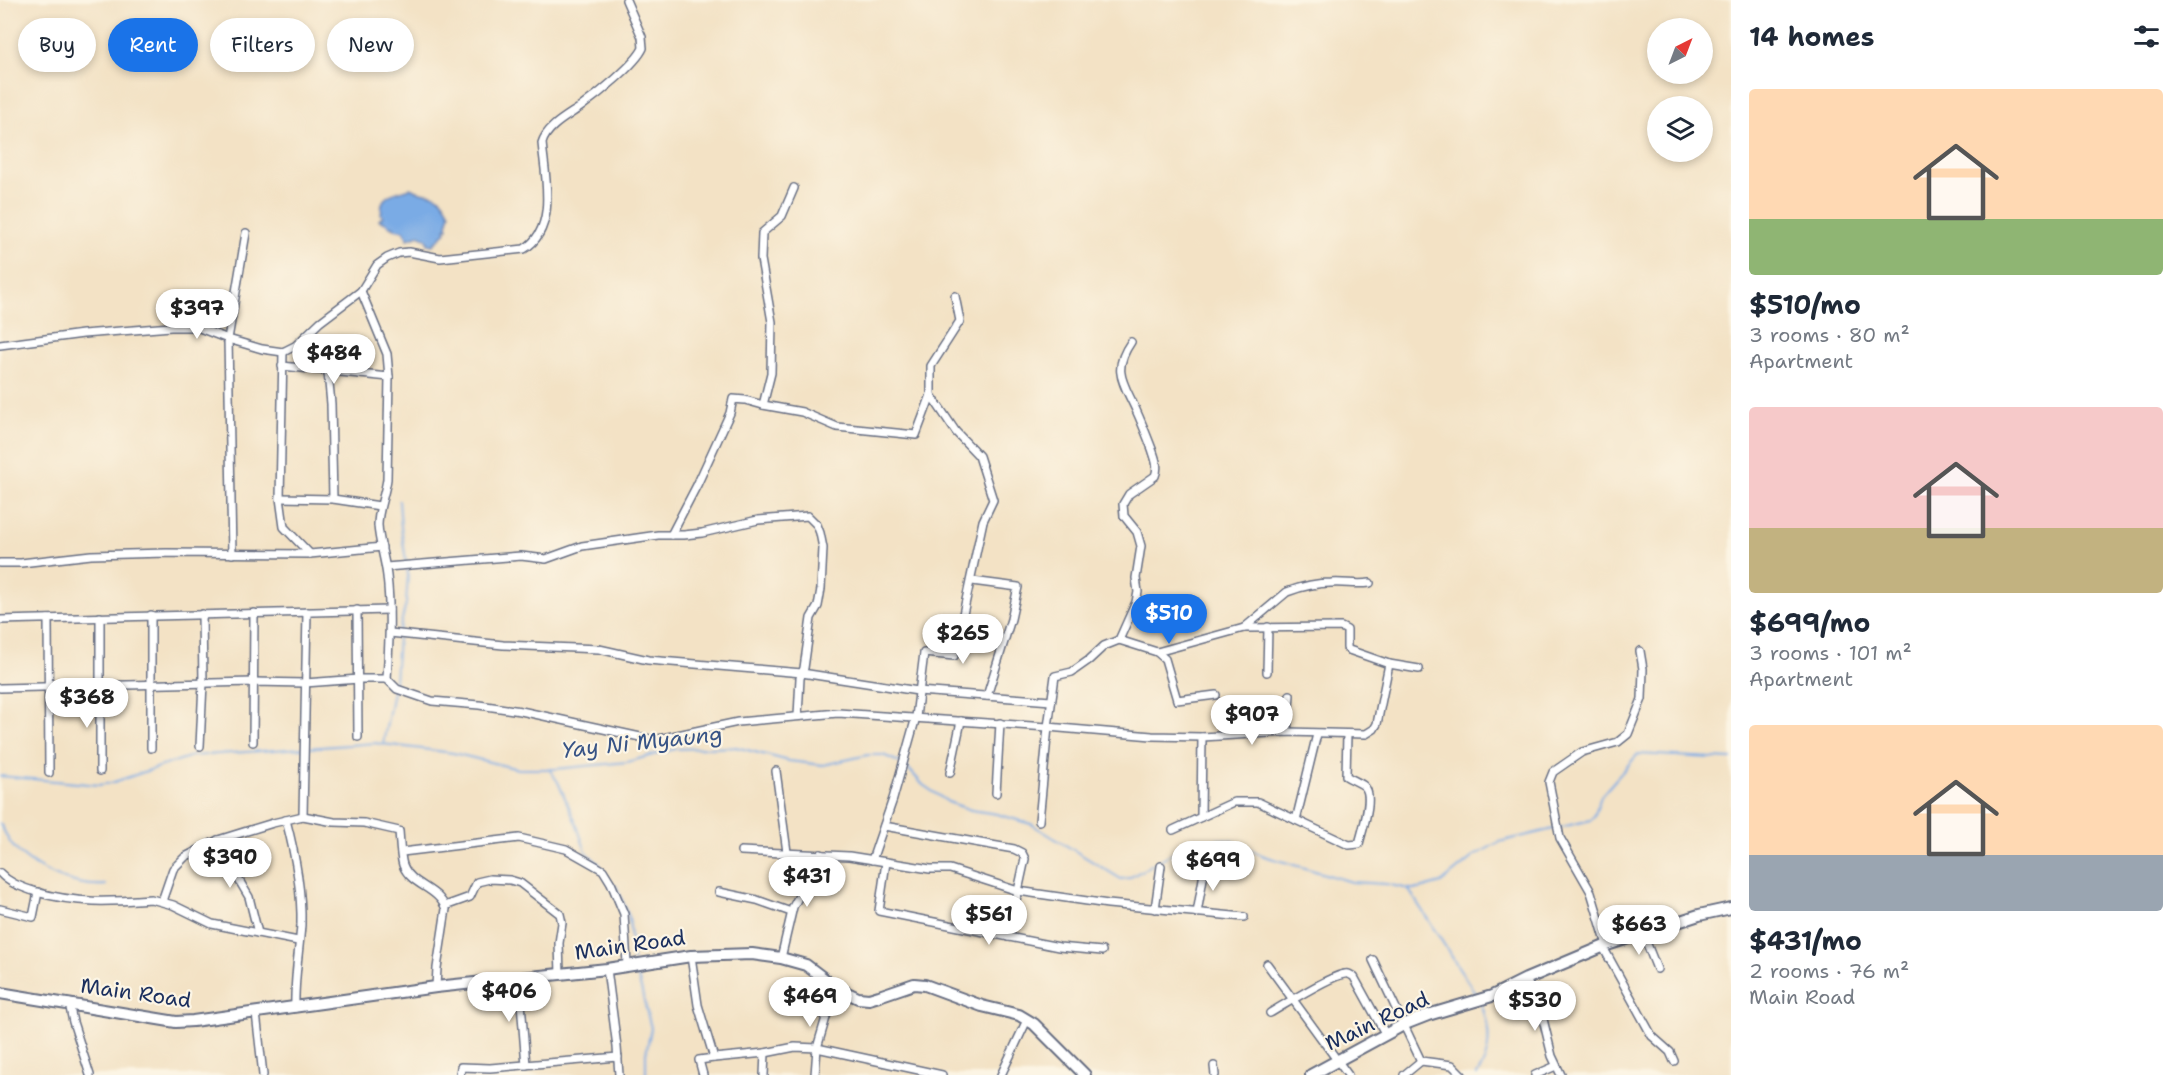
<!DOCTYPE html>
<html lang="en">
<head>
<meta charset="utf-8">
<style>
  body { margin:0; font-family:"Shantell Sans",sans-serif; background:#f6f6f7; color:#1f2937; height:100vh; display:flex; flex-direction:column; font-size:22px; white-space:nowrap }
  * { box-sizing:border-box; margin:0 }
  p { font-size:20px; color:#747a83 }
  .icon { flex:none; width:33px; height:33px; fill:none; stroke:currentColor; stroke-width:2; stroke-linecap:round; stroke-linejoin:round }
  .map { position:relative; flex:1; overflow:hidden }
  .details { display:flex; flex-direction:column; background:#fff; width:450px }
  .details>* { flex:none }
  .guide { position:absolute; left:18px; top:18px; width:570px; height:54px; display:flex; gap:12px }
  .needle { width:39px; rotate:42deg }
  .controls { position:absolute; left:1647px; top:18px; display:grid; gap:12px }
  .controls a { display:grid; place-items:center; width:66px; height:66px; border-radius:50%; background:#fff; box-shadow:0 3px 9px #0003; font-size:30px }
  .price { position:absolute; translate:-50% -51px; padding:0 14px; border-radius:21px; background:#fff; color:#222; font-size:20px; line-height:39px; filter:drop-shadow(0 2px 3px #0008) }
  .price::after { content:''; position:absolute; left:50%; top:36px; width:18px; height:14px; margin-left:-9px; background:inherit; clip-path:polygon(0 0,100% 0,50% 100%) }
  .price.selected { background:#1a73e8; color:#fff }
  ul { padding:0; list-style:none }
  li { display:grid; align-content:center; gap:12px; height:318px; padding:0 18px }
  li span { display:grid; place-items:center; height:186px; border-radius:6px; color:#555 }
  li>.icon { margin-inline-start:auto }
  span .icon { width:108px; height:108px; fill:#fffc; stroke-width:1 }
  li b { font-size:26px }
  h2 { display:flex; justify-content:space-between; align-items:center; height:72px; padding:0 18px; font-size:26px }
  .tag { padding:0 21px; border-radius:27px; background:#fff; box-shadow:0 3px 9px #0003; font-size:21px; line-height:54px }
  .tag.selected { background:#1a73e8; color:#fff }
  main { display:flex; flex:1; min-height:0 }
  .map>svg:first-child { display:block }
  .water { fill:#7aabe5; stroke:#4a6da2; stroke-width:1.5 }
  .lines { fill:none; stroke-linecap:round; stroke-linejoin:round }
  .stream { stroke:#7aabe5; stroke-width:2 }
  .minor-casing { stroke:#676e82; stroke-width:10 }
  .primary-casing { stroke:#676e82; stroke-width:14 }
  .minor { stroke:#fff; stroke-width:7 }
  .primary { stroke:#fff; stroke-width:10 }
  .labels { text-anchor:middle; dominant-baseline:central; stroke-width:4.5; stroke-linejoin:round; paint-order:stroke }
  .street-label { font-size:21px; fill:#1b2f5e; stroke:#fcf5e5 }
  .water-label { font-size:22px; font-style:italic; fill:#385486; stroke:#fcf5e5 }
</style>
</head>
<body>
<main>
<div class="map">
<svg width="1731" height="1075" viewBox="0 0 1731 1075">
  <rect width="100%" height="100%" fill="#fcf5e5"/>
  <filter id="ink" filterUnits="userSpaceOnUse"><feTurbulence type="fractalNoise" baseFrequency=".0167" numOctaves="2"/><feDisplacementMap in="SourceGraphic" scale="12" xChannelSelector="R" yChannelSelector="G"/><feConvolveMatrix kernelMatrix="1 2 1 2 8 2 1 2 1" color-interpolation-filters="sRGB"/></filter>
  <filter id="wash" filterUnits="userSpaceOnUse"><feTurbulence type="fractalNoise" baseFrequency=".008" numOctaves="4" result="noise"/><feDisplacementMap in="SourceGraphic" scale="24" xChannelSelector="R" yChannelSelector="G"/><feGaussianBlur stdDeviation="1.35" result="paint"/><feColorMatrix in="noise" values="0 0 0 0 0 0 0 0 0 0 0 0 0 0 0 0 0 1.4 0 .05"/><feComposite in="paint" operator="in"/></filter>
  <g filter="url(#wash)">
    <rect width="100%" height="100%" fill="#f3e2c5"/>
    <path class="water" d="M410,188c21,11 26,-3 40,25l-3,12 1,3h-3l1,4 -13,13 -5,-1 -1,-5 -8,-4 -11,4 -4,-8 -9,-2 -2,-3 -3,1 -2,-3 -9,-4 4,-4 -2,-2c1,-3 0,-6 1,-10 3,-11 18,-12 28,-16z"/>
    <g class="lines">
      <g class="stream">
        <polyline points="399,631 406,604 408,575 401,527 399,501"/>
        <polyline points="383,744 395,681 398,637"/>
        <polyline points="307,748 375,743 453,753 518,769 555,769 627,762 675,749 736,747 789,761 823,765 868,755 883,755 901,763"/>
        <polyline points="906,766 923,785 948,802 971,810 997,814 1031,824 1121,879 1129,878 1174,852 1218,839 1232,841 1264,856 1352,882 1386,884 1409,889 1419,889 1441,883 1474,856 1499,842 1591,820 1594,817 1601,796 1638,754 1731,759"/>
        <polyline points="549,769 558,782 576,823 586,852 600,865"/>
        <polyline points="0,776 99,785 111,783 192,756 302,748"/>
        <path d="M0,824c5,7 7,15 12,21 19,24 63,43 94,40"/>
        <polyline points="616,886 629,917 633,961"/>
        <polyline points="1409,890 1477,996"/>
        <polyline points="636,969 651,1028 646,1054 646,1075"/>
        <path d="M1477,1075c15,-22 14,-47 4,-71"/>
      </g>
    </g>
  </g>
  <g filter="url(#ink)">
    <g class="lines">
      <defs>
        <g id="minor">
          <path d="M361,291l26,63 2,23 -2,102c-2,16 -9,30 -9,46 1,17 7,34 9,51 4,34 2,69 0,103l10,10 35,12 47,4 42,6 133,29 84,-18 100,-9 210,14 104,9 50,1 85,-5 79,2 8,-5 3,-5 12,-60"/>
          <path d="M0,345l83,-11 88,-7h26l31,12 34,10 21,3 12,-6 25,-24 41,-31 16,-26 10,-7 12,-5 10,-1 31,6 84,-9c34,-20 21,-73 18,-106 5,-17 26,-27 40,-37 15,-11 54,-42 61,-58l-1,-11 -16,-37"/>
          <polyline points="283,352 280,498 284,527 310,554"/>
          <polyline points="282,366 389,377"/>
          <polyline points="328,372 331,404 333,499 380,506"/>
          <polyline points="763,405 802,412 837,427 916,435 931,395 931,366 960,321 955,296"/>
          <polyline points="280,498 333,499"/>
          <polyline points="671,535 697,485 730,413 733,399 745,400 763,405 771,373 772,322 761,259 762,233 782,216 794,188"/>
          <polyline points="232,554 228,339 246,233"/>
          <polyline points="0,563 21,563 91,555 166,553 310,554 382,547"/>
          <polyline points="386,567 521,556 546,559 582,546 658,535 684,535 702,533 758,520 808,516 817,525 820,533 823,548 821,589 818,606 811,618 804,668 800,678 798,716"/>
          <polyline points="972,581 1018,587 1011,619 987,696"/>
          <polyline points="357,610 358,737"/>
          <polyline points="151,615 151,748"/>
          <polyline points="48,619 49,773"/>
          <polyline points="0,620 389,610"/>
          <path d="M1244,628l43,-36c13,-5 30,-9 44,-9 14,-1 25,2 39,0"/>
          <polyline points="390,633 503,645 599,649 648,660 802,673 918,691 1051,701"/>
          <path d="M1119,640l17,-38 2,-10 -2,-14 5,-32 -4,-14 -13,-16 -1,-12 6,-10 26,-18c4,-9 0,-18 -3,-27 -5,-13 -10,-26 -16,-39 -12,-27 -25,-39 -5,-68"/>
          <polyline points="1157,652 1244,628 1341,627 1347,630 1347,648 1349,650 1389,664 1419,669"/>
          <polyline points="1267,672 1268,627"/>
          <polyline points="0,688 254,682 305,683 359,679 387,679"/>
          <polyline points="1287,732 1290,695"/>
          <polyline points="253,742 254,613"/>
          <polyline points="200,746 203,683 202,614"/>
          <polyline points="100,771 100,617"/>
          <polyline points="776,771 787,852"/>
          <polyline points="950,773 961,721"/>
          <polyline points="996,793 1000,723"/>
          <polyline points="303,816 307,612"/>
          <polyline points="1201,817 1202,737"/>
          <path d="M286,820c9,34 16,69 15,105 -2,28 -7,55 -6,83"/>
          <path d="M1296,820l53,25 10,-1c3,-13 16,-49 5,-58 -5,-4 -12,-6 -18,-10l1,-42"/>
          <polyline points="1039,821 1048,727 1055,676 1072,672 1089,660 1104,646 1119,640 1157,652 1165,659 1177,700 1216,695"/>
          <polyline points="884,826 1014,849 1022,853 1025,859 1008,937"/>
          <polyline points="1173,830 1234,802 1258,802 1296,820 1317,734"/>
          <polyline points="218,840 227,860 249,897 258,933"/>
          <polyline points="741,851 849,856 930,869 950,869 1018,891 1108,904 1244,917"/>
          <polyline points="402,852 519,838 566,849 603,870 611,883 624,914 627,964"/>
          <polyline points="872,860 893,799 916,717 924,653 954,656 983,521 993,500 979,456 956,432 931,395"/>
          <polyline points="886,862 879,911 1059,947 1102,951"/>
          <path d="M0,873c10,11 22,14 36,19 42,12 73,10 115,7l22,6 39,19 86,17"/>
          <polyline points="719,892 757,900 791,912"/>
          <path d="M162,901l11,-32 12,-12 33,-17 55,-17 30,-7 31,6 30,1 35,8c1,10 1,24 4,34 8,21 35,22 43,44l-9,59 -1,19"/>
          <polyline points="445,906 470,897 477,882 490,879 510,880 520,883 560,914 562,923 559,943 560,974"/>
          <polyline points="0,909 33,917 38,892"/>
          <polyline points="1155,909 1161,866"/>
          <polyline points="1197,913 1205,867"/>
          <polyline points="1643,934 1657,969"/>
          <polyline points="1607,945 1591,892 1560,838 1549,782 1553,772 1582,752 1618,742 1628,734 1642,699 1643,669 1640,651"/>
          <polyline points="1603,947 1652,1036 1670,1052 1674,1061"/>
          <polyline points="691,956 698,1005 714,1058 699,1060 703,1075"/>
          <polyline points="781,958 793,907 821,854"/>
          <polyline points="1373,960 1421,1061"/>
          <polyline points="1267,964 1348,1075"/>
          <polyline points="607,969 617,1047 619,1075"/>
          <polyline points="519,978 526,1065"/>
          <polyline points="1526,979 1542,1015 1552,1056 1561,1075"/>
          <polyline points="69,1003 73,1022 90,1075"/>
          <polyline points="256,1013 263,1075"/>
          <path d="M1270,1013c14,-8 61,-38 75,-39 4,-1 6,1 9,3l32,58"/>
          <polyline points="714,1058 765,1053 795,1047 817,1048 942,1075"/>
          <polyline points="1421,1061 1452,1065 1462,1075"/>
          <polyline points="1214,1066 1215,1075"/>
          <polyline points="460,1075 461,1067 490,1068 618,1057"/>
          <polyline points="764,1075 765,1053"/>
          <polyline points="815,1075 817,1048 835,987"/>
          <polyline points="1001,1075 1027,1020"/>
          <polyline points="1404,1075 1421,1061"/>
          <polyline points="1535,1075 1556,1066"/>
        </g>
        <g id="primary">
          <polyline points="0,993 176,1022 193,1021 436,987 607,969 691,956 752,954 781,958 806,965 835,987 858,998 869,999 879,996 914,984 925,985 982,1006 1019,1015 1034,1024 1085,1075"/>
          <polyline points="1311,1075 1405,1024 1428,1015 1492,996 1526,979 1607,945 1699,915 1731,908"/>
        </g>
      </defs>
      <use href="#minor" class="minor-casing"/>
      <use href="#primary" class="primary-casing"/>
      <use href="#minor" class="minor"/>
      <use href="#primary" class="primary"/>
    </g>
  </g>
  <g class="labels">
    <g class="street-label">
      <text transform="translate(630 945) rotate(-8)">Main Road</text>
      <text transform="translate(136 993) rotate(8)">Main Road</text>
      <text transform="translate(1377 1021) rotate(-25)">Main Road</text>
    </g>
    <g class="water-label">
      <text transform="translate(642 742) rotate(-6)">Yay Ni Myaung</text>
    </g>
  </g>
</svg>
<div class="controls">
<a><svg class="needle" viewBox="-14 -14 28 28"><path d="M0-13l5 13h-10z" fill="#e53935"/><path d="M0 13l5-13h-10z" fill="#747a83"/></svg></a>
<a><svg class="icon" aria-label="layers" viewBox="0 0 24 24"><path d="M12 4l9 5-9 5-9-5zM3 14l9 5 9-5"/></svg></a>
</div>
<b class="price" style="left:197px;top:340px">$397</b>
<b class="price" style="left:334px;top:385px">$484</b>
<b class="price selected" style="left:1169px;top:645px">$510</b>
<b class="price" style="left:963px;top:665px">$265</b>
<b class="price" style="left:87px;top:729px">$368</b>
<b class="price" style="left:1252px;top:746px">$907</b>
<b class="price" style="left:230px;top:889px">$390</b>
<b class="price" style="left:1213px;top:892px">$699</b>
<b class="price" style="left:807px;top:908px">$431</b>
<b class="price" style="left:989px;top:946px">$561</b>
<b class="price" style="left:1639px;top:956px">$663</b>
<b class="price" style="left:509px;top:1023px">$406</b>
<b class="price" style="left:810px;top:1028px">$469</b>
<b class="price" style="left:1535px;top:1032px">$530</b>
<div class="guide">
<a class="tag">Buy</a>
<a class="tag selected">Rent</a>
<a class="tag">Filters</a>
<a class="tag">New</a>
</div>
</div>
<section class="details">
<h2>14 homes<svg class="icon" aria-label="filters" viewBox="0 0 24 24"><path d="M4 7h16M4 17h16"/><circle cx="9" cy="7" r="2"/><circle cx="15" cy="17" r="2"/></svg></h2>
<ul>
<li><span style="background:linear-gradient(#ffd9b3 70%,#8fb573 0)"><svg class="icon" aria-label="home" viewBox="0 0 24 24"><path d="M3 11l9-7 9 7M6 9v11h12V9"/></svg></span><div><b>$510/mo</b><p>3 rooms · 80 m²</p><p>Apartment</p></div></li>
<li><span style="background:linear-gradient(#f6c9c9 65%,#c2b280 0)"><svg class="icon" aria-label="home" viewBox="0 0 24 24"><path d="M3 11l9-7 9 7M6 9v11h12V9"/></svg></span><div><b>$699/mo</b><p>3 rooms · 101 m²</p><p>Apartment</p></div></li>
<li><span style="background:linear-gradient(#ffd9b3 70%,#9aa5b1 0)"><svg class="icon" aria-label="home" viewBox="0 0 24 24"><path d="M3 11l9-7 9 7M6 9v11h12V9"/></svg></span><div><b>$431/mo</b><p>2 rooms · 76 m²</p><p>Main Road</p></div></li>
</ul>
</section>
</main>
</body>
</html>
